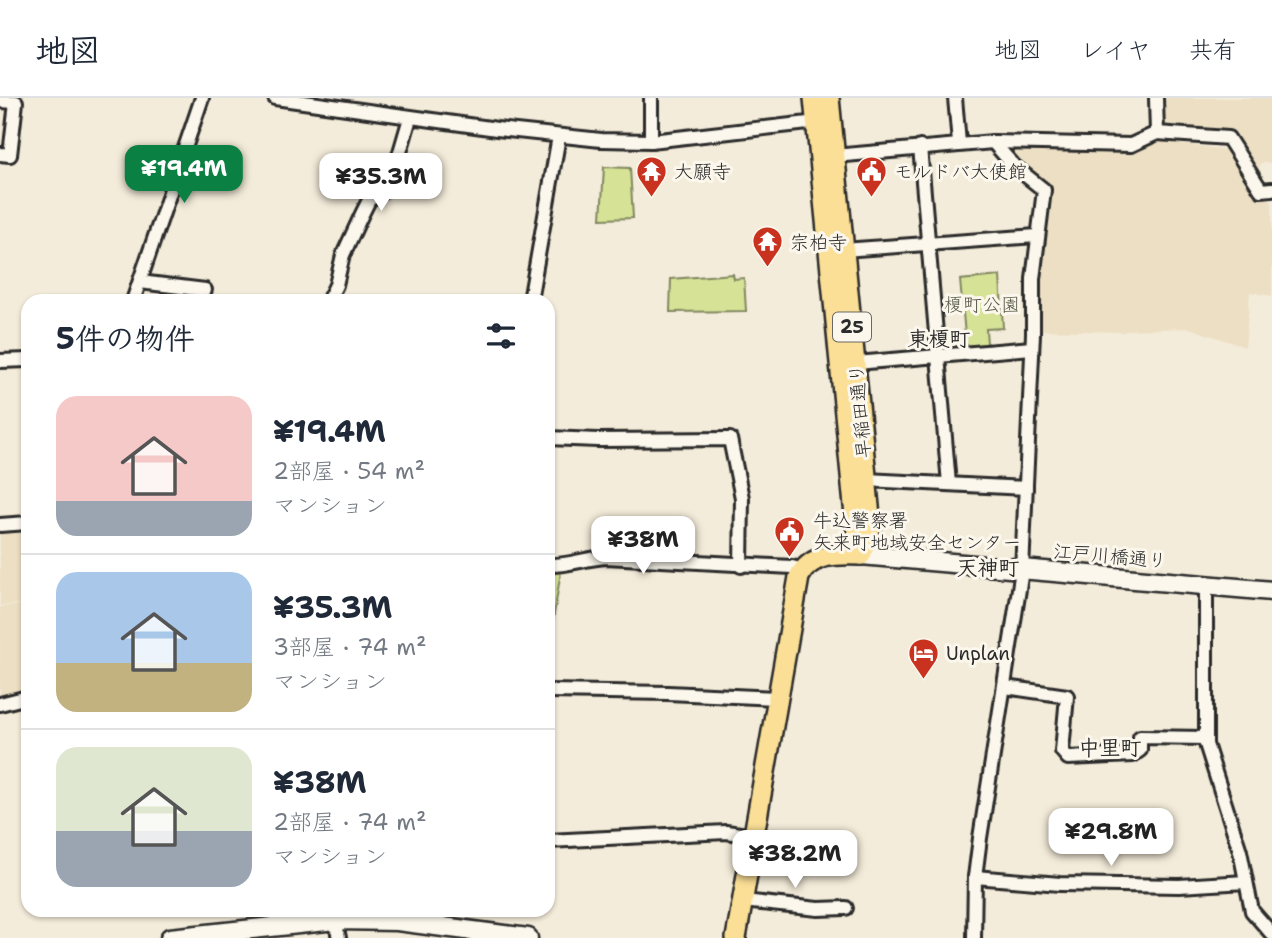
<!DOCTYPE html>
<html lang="ja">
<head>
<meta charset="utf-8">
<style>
  body { margin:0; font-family:"Shantell Sans","Klee One",sans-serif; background:#f6f6f7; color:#1f2937; height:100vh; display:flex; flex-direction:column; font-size:26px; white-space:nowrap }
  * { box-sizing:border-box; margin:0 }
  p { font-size:23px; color:#747a83 }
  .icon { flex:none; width:38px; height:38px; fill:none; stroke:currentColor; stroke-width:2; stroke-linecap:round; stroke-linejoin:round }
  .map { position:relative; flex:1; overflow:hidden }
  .sheet { position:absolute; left:21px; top:196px; width:534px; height:623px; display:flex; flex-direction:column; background:#fff; border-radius:21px; box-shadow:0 2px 5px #0004 }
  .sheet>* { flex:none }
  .price { position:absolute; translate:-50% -60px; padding:0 16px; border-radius:14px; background:#fff; color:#222; font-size:23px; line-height:46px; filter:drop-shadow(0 2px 4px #0008) }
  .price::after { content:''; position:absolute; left:50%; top:42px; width:21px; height:16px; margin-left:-10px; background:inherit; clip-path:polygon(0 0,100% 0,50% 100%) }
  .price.selected { background:#0b8043; color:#fff }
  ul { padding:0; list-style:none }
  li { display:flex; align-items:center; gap:21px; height:175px; padding:0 35px }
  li+li { border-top:2px solid #e0e1e3 }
  li span { display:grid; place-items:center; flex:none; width:196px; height:140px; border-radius:21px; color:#555 }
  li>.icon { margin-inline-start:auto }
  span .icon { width:84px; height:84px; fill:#fffc; stroke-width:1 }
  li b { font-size:30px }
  h2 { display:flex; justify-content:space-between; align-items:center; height:84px; padding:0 35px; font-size:30px }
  header { display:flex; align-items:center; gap:42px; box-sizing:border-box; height:98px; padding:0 35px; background:#fff; border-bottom:2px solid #e0e1e3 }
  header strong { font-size:33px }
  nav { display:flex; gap:38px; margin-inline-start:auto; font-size:24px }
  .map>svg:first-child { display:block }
  .built { fill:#ecdfc4 }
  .green { fill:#d6e396; stroke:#808760; stroke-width:2 }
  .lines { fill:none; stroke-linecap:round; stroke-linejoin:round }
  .street-casing { stroke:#2b2b2b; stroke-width:18 }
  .secondary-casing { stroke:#2b2b2b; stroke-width:23 }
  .primary-casing { stroke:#2b2b2b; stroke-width:24 }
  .street { stroke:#fbf7ec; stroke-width:12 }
  .secondary { stroke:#fbf7ec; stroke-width:18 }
  .primary { stroke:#fbdf96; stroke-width:19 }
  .labels { text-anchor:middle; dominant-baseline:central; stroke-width:6; stroke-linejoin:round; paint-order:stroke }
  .shield { fill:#fbf7ec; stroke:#696865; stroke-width:2 }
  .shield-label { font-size:18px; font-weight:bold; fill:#2b2b2b }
  .poi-label { font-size:19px; fill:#2b2b2b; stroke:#fbf7ec; text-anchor:start }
  .park-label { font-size:19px; fill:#565946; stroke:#fbf7ec }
  .street-label { font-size:19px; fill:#2b2b2b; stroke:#fbf7ec }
  .neighbourhood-label { font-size:21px; font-weight:bold; fill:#2b2b2b; stroke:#fbf7ec }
</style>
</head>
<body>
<header>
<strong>地図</strong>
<nav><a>地図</a><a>レイヤ</a><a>共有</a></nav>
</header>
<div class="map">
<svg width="1272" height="840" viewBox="0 0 1272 840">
  <rect width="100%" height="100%" fill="#f4ecda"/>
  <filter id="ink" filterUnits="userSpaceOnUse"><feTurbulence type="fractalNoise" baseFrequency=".0143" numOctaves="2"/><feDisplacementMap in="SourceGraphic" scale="14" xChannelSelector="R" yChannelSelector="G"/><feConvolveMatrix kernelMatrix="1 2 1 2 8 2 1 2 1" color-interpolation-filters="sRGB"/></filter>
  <g filter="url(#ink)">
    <g class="built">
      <polygon points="1160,0 1272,0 1272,65 1260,65 1259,73 1256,73 1228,32 1162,31"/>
      <polygon points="1157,43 1227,52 1253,97 1271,102 1272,104 1272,198 1250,194 1245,249 1189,230 1128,232 1124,234 1038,232 1038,164 1049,88 1014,60 1014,51 1135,54"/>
      <polygon points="28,430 28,505 0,508 0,433"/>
      <polygon points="28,506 28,594 0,600 0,509"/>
    </g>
    <g class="green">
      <polygon points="604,69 630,70 633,120 601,121"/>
      <polygon points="733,176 734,181 744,180 746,213 670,214 671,181"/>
      <polygon points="1000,178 1003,230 986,231 987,246 966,248 960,182"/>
      <polygon points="548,472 561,473 550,542 548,542"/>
    </g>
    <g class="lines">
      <defs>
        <g id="street">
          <polyline points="275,0 497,31 601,42 651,43 817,24"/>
          <polyline points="651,0 651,43"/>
          <polyline points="955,0 959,45"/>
          <polyline points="1156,0 1157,35"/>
          <polyline points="0,3 16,4 10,57 0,56"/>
          <polyline points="920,49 949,386"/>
          <polyline points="834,58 993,44 1131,47 1157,35 1228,40 1261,92 1272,91"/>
          <polyline points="843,152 1037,138"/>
          <polyline points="140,184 205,192"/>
          <polyline points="133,203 202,0"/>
          <polyline points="328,203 336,187 343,157 362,116 369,102 385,91 393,78 410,20"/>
          <polyline points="530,203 559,38"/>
          <polyline points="0,263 28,262"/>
          <polyline points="856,265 1032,250"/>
          <polyline points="548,340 598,342 730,341 742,400 741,468"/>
          <polyline points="866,382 1026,390"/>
          <polyline points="0,427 28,425"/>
          <path d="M548,467c21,1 38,-7 58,-8l186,10 11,3"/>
          <polyline points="1206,488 1206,646 1240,753 1252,813 1272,836"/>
          <polyline points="1005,589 1067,598 1062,653 1068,660 1133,657 1140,652 1140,639 1206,640"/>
          <polyline points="548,593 668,595 777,600"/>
          <polyline points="0,606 28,599"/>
          <polyline points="548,743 726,734 754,738"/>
          <polyline points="975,779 1060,786 1179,788 1246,784"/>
          <polyline points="743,803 818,811 846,810"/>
          <polyline points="279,812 282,827"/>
          <polyline points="333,812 339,840"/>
          <polyline points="974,840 975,779 980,740 1022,472 1033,236 1033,181 1044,92 1014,68 993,44"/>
        </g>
        <g id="secondary">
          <polyline points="861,457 1272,493"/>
          <polyline points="170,840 336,822 397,823 528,840"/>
        </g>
        <g id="primary">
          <polyline points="814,0 856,428 861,456"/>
          <polyline points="829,0 871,429 861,457"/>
          <path d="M736,840l63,-361c12,-24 39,-23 62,-22"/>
        </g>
      </defs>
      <use href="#street" class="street-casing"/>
      <use href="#secondary" class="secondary-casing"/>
      <use href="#primary" class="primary-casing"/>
      <use href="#street" class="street"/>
      <use href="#secondary" class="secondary"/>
      <use href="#primary" class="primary"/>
    </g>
  </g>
  <defs>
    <symbol id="temple-pin" viewBox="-11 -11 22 30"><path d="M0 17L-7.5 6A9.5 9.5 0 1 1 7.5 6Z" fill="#c8321e" stroke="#fbf7ec"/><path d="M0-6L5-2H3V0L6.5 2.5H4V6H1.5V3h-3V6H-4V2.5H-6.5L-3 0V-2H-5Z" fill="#fff"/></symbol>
    <symbol id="civic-pin" viewBox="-11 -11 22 30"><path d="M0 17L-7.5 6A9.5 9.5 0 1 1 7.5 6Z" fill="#c8321e" stroke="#fbf7ec"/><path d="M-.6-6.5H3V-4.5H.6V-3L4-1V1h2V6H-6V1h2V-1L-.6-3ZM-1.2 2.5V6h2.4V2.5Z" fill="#fff"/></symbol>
    <symbol id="hotel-pin" viewBox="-11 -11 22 30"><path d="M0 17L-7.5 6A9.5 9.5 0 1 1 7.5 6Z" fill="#c8321e" stroke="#fbf7ec"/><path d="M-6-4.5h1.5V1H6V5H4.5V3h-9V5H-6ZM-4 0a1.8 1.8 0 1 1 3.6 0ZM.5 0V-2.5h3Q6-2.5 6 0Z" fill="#fff"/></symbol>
  </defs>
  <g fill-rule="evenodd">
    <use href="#temple-pin" x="634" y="56" width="35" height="47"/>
    <use href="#civic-pin" x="854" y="56" width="35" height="47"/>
    <use href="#temple-pin" x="750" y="126" width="35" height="47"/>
    <use href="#civic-pin" x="772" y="416" width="35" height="47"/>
    <use href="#hotel-pin" x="906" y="538" width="35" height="47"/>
  </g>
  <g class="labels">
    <rect class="shield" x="833" y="214.5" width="38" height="29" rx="5"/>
    <g class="shield-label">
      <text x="852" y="229">25</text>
    </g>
    <g class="poi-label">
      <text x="674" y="73">大願寺</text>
      <text x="894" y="73">モルドバ大使館</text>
      <text x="790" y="144">宗柏寺</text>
      <text x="813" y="422">牛込警察署<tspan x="813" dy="22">矢来町地域安全センター</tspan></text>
      <text x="946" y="555">Unplan</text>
    </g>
    <g class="park-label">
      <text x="982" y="206">榎町公園</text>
    </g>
    <g class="street-label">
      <text transform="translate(860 313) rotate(-95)">早稲田通り</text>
      <text transform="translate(1110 458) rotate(5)">江戸川橋通り</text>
    </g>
    <g class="neighbourhood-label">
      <text x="939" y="241">東榎町</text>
      <text x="988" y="470">天神町</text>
      <text x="1110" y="650">中里町</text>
    </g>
  </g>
</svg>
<b class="price selected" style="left:184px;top:107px">¥19.4M</b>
<b class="price" style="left:381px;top:115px">¥35.3M</b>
<b class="price" style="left:643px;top:478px">¥38M</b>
<b class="price" style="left:1111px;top:770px">¥29.8M</b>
<b class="price" style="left:795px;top:792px">¥38.2M</b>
<section class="sheet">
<h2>5件の物件<svg class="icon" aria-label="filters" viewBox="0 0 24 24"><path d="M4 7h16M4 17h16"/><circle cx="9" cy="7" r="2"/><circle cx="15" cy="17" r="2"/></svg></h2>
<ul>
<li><span style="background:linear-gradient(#f6c9c9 75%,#9aa5b1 0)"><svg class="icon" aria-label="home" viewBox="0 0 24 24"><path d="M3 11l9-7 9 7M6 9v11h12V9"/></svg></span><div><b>¥19.4M</b><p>2部屋 · 54 m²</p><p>マンション</p></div></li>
<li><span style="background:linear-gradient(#a9c7e8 65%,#c2b280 0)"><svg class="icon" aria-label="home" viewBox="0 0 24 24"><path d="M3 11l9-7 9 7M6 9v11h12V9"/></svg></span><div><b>¥35.3M</b><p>3部屋 · 74 m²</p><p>マンション</p></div></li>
<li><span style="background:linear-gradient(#dfe7d0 60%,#9aa5b1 0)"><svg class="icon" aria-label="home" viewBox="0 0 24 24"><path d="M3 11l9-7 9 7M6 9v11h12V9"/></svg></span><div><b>¥38M</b><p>2部屋 · 74 m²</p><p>マンション</p></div></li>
</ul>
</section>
</div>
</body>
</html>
